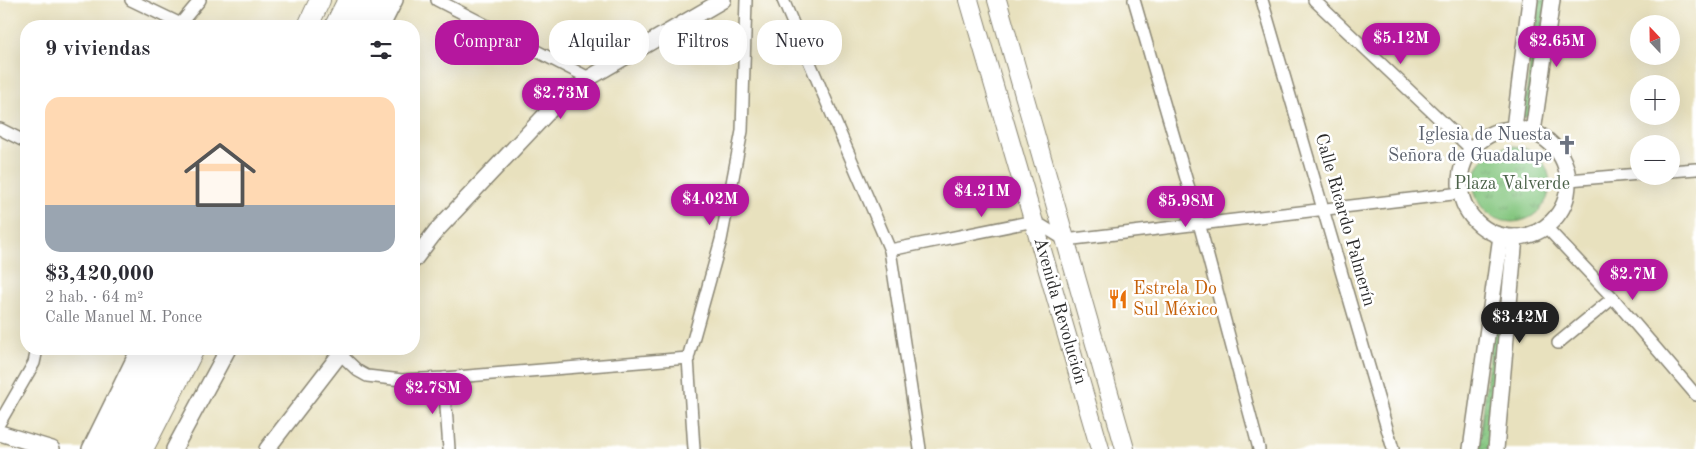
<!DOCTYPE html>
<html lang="es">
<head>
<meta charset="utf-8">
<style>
  body { margin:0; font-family:"Old Standard TT",serif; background:#f2f2f3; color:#2b2b33; height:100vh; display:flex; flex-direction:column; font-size:19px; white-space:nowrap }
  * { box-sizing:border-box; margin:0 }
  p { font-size:16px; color:#7c7c81 }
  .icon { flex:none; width:28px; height:28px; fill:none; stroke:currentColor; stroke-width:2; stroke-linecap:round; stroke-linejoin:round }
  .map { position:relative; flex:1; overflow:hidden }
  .sheet { position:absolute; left:20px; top:20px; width:400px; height:335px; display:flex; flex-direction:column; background:#fff; border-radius:20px; box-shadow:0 5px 20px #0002 }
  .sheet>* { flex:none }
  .guide { position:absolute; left:435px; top:20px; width:475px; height:45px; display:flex; gap:10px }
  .needle { width:32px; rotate:338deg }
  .controls { position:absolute; left:1630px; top:15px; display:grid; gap:10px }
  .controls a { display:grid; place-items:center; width:50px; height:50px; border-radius:50%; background:#fff; box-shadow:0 5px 20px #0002; font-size:25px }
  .price { position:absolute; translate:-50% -42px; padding:0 11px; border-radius:18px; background:#b5179e; color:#fff; font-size:16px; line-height:32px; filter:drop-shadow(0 1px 2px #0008) }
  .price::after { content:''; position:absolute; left:50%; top:30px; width:15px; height:11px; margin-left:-8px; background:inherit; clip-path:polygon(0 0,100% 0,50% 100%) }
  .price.current { background:#222; color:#fff }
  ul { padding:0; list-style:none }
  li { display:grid; align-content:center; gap:10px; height:265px; padding:0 25px }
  li span { display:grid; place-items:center; height:155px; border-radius:15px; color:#555 }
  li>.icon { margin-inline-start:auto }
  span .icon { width:90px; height:90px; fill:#fffc; stroke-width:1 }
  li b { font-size:21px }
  h2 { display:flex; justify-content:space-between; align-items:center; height:60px; padding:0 25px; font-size:21px }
  .tag { padding:0 18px; border-radius:20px; background:#fff; box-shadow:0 5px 20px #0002; font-size:18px; line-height:45px }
  .tag.current { background:#b5179e; color:#fff }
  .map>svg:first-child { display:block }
  .grass { fill:url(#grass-dots); stroke:#587855 }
  .park { fill:url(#park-tufts); stroke:#587855 }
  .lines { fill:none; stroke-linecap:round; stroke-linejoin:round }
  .street-casing { stroke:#8a8674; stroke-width:14 }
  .secondary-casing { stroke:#8a8674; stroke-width:18 }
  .primary-casing { stroke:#8a8674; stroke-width:20 }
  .highway-casing { stroke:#8a8674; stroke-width:22 }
  .street { stroke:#fff; stroke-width:11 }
  .secondary { stroke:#fff; stroke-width:15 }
  .primary { stroke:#fff; stroke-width:18 }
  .highway { stroke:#fff; stroke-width:20 }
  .labels { text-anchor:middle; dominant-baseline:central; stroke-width:5; stroke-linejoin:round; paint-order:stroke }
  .worship-label { font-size:18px; fill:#5b616d; stroke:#fff; text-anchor:end }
  .park-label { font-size:18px; fill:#4a6148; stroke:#fff }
  .street-label { font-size:18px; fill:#2b2b2b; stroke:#fff }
  .food-label { font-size:18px; fill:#c56008; stroke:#fff; text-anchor:start }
</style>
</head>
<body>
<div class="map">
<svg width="1696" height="449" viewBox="0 0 1696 449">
  <defs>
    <pattern id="grass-dots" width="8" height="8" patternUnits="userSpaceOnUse" patternTransform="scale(1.25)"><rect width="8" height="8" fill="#84c67f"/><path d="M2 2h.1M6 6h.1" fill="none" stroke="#6ca168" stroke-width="1.8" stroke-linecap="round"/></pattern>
    <pattern id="park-tufts" width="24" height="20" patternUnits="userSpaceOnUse" patternTransform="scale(1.25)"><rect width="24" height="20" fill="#84c67f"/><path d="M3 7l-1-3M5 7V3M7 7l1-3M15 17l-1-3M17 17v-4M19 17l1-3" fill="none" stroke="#6ca168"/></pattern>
  </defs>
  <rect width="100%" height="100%" fill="#fff"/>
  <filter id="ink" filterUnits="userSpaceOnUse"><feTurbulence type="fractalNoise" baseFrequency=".02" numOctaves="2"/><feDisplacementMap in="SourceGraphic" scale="10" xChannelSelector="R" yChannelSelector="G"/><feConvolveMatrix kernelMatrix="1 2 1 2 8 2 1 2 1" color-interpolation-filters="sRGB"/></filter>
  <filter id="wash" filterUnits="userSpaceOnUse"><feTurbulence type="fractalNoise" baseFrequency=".0096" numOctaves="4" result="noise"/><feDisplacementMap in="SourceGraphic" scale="20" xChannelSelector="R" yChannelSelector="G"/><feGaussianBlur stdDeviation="1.12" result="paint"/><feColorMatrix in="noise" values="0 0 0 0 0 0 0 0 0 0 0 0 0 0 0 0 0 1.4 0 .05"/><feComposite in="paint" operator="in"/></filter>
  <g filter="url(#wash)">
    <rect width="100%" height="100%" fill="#e8e1be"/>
    <g class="grass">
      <polygon points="1539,0 1547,0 1529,117 1523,117"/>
      <polygon points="1501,254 1505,254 1490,449 1479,449"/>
    </g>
    <circle class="park" cx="1512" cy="184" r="38"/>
  </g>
  <g filter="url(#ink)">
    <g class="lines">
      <defs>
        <g id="street">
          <polyline points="131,0 185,26"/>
          <polyline points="437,0 589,78"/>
          <polyline points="783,0 890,250 920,449"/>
          <polyline points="1134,0 1199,223 1259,449"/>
          <polyline points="1262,0 1393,449"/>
          <polyline points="1314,0 1471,149"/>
          <polyline points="180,24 200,0"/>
          <polyline points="0,129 26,142"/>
          <polyline points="1671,171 1696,169"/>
          <polyline points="1569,180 1639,174"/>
          <polyline points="1546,227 1613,298 1696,395"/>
          <polyline points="890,250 1034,221 1065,240 1461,193"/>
          <polyline points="1558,343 1613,298"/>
          <polyline points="340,354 358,371 367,376 402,380 444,378 688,358"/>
          <polyline points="444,378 449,449"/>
          <polyline points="0,422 34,363 37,349"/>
          <polyline points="694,449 688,358 721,240 742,131 746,0"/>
        </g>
        <g id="secondary">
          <polyline points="382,26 395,0"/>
          <polyline points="1514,128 1530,0"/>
          <circle cx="1514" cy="183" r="54"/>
          <polyline points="1533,132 1552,0"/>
          <polyline points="414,260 436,231 552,108 589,78 723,0"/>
          <polyline points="0,433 52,449"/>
          <polyline points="90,449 139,349"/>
          <polyline points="174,449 228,349"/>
          <polyline points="267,449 344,349"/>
          <polyline points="1471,449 1501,236"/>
          <polyline points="1496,449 1515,237"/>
        </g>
        <g id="primary">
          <polyline points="969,0 1100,449"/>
          <polyline points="997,0 1125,449"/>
        </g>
        <g id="highway">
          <polyline points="308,26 320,0"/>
          <polyline points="335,26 348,0"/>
          <polyline points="354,26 366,0"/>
          <polyline points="369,26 382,0"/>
          <polyline points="104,449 158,349"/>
          <polyline points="122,449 174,349"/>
          <polyline points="143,449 194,349"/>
        </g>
      </defs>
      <use href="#street" class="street-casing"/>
      <use href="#secondary" class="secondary-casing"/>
      <use href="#primary" class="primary-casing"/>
      <use href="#highway" class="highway-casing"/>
      <use href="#street" class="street"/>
      <use href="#secondary" class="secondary"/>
      <use href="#primary" class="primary"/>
      <use href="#highway" class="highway"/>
    </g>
  </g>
  <defs>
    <symbol id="church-bare" viewBox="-9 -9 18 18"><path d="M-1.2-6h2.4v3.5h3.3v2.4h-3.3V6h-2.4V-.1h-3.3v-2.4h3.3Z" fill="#6b7280" stroke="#fff" stroke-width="2.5" paint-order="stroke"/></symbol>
    <symbol id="restaurant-bare" viewBox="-9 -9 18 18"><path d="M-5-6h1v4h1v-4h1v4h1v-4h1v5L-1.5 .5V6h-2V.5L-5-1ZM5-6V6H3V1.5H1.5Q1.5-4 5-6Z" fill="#e8710a" stroke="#fff" stroke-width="2.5" paint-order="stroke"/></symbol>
  </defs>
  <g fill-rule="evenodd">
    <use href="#church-bare" x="1553" y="131" width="28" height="28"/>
    <use href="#restaurant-bare" x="1104" y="285" width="28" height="28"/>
  </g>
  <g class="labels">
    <g class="worship-label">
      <text x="1552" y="135">Iglesia de Nuesta<tspan x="1552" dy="21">Señora de Guadalupe</tspan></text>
    </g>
    <g class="park-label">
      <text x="1512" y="184">Plaza Valverde</text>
    </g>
    <g class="street-label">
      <text transform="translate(1345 220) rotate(74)">Calle Ricardo Palmerín</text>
      <text transform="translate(1060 311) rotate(74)">Avenida Revolución</text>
    </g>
    <g class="food-label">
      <text x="1133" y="289">Estrela Do<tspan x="1133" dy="21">Sul México</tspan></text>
    </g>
  </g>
</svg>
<div class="controls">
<a><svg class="needle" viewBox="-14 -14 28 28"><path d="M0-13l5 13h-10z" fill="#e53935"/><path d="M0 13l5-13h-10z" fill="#7c7c81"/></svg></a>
<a>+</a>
<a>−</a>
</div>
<b class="price" style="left:1401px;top:65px">$5.12M</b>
<b class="price" style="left:1557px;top:68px">$2.65M</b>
<b class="price" style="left:561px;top:120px">$2.73M</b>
<b class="price" style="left:982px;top:218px">$4.21M</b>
<b class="price" style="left:710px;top:226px">$4.02M</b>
<b class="price" style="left:1186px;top:228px">$5.98M</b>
<b class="price" style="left:1633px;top:301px">$2.7M</b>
<b class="price current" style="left:1520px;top:344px">$3.42M</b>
<b class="price" style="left:433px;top:415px">$2.78M</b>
<div class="guide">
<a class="tag current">Comprar</a>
<a class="tag">Alquilar</a>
<a class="tag">Filtros</a>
<a class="tag">Nuevo</a>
</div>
<section class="sheet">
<h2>9 viviendas<svg class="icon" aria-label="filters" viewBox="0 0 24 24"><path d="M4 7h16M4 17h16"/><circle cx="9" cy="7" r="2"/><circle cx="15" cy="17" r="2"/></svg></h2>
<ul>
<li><span style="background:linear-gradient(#ffd9b3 70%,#9aa5b1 0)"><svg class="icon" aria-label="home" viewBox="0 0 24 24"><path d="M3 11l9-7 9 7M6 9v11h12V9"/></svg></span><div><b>$3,420,000</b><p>2 hab. · 64 m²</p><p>Calle Manuel M. Ponce</p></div></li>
</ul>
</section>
</div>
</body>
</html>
